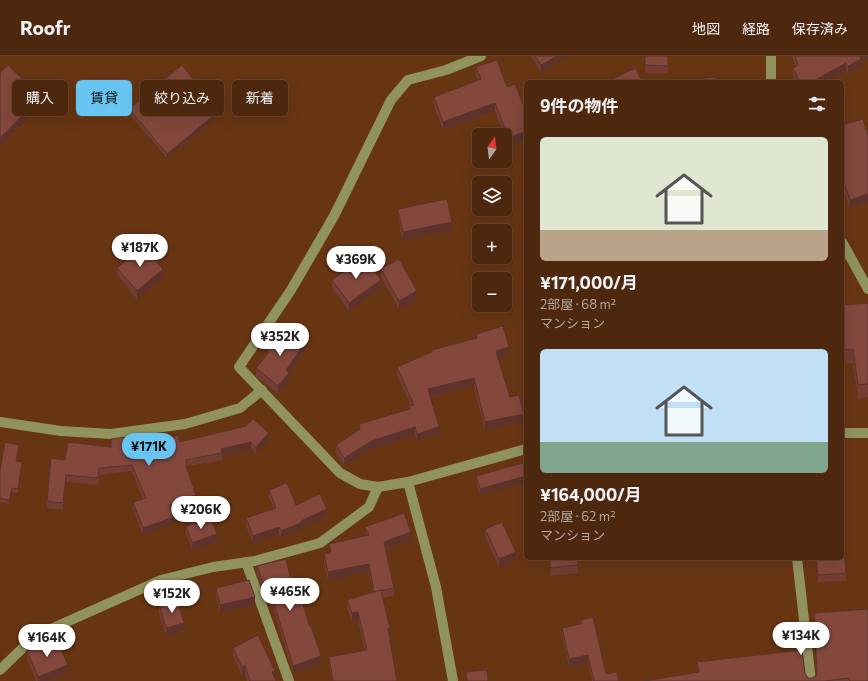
<!DOCTYPE html>
<html lang="ja">
<head>
<meta charset="utf-8">
<style>
  body { margin:0; font-family:Commissioner,"Noto Sans JP",sans-serif; background:#58341c; color:#f1f3f6; height:100vh; display:flex; flex-direction:column; font-size:15px; white-space:nowrap }
  * { box-sizing:border-box; margin:0 }
  p { font-size:13px; color:#b3a69e }
  .icon { flex:none; width:22px; height:22px; fill:none; stroke:currentColor; stroke-width:2; stroke-linecap:round; stroke-linejoin:round }
  .map { position:relative; flex:1; overflow:hidden }
  .side { position:absolute; left:524px; top:24px; width:320px; height:480px; display:flex; flex-direction:column; background:#4e280e; border-radius:6px; box-shadow:0 4px 16px #0002,0 0 0 1px #65442e }
  .side>* { flex:none }
  .hud { position:absolute; left:12px; top:24px; width:380px; height:36px; display:flex; gap:8px }
  .needle { width:26px; rotate:14deg }
  .tools { position:absolute; left:472px; top:72px; display:grid; gap:8px }
  .tools a { display:grid; place-items:center; width:40px; height:40px; border-radius:6px; background:#4e280e; box-shadow:0 4px 16px #0002,0 0 0 1px #65442e; font-size:20px }
  .price { position:absolute; translate:-50% -34px; padding:0 9px; border-radius:14px; background:#fff; color:#222; font-size:13px; line-height:26px; filter:drop-shadow(0 1px 2px #0008) }
  .price::after { content:''; position:absolute; left:50%; top:24px; width:12px; height:9px; margin-left:-6px; background:inherit; clip-path:polygon(0 0,100% 0,50% 100%) }
  .price.active { background:#68c4f0; color:#111 }
  ul { padding:0; list-style:none }
  li { display:grid; align-content:center; gap:8px; height:212px; padding:0 16px }
  li span { display:grid; place-items:center; height:124px; border-radius:6px; color:#555 }
  li>.icon { margin-inline-start:auto }
  span .icon { width:72px; height:72px; fill:#fffc; stroke-width:1 }
  li b { font-size:17px }
  h2 { display:flex; justify-content:space-between; align-items:center; height:48px; padding:0 16px; font-size:17px }
  .pill { padding:0 14px; border-radius:6px; background:#4e280e; box-shadow:0 4px 16px #0002,0 0 0 1px #65442e; font-size:14px; line-height:36px }
  .pill.active { background:#68c4f0; color:#111 }
  header { display:flex; align-items:center; gap:24px; box-sizing:border-box; height:56px; padding:0 20px; background:#4e280e; border-bottom:1px solid #65442e }
  header strong { font-size:19px }
  nav { display:flex; gap:22px; margin-inline-start:auto; font-size:14px }
  .map>svg:first-child { display:block }
  .lines { fill:none; stroke-linecap:round; stroke-linejoin:round }
  .minor { stroke:#90935e; stroke-width:10 }
  .wall { fill:#713d34 }
  .shaded-wall { fill:#5c322a }
  .building { fill:#83473c; stroke:#5c322a }
</style>
</head>
<body>
<header>
<strong>Roofr</strong>
<nav><a>地図</a><a>経路</a><a>保存済み</a></nav>
</header>
<div class="map">
<svg width="868" height="625" viewBox="0 0 868 625">
  <rect width="100%" height="100%" fill="#683513"/>
  <g class="lines">
    <g class="minor">
      <polyline points="481,0 446,14 408,24 391,44 334,160 291,234 239,311 340,417 360,428 378,431 408,426 526,393"/>
      <polyline points="771,0 771,26"/>
      <polyline points="842,186 868,233"/>
      <polyline points="0,366 61,375 111,378 185,368 240,352 262,334"/>
      <polyline points="842,377 868,377"/>
      <polyline points="408,426 436,531 453,625"/>
      <polyline points="797,502 811,625"/>
      <polyline points="246,506 289,625"/>
      <polyline points="0,614 35,580 161,524 213,511 255,505 320,487 369,451 378,431"/>
    </g>
  </g>
  <g class="wall">
    <polygon points="531,0 569,0 541,17"/>
    <rect x="645" y="0" width="23" height="17"/>
    <polygon points="792,0 868,0 868,3 861,6 861,10 848,18 846,14 825,26 796,26 793,20 793,12 796,10"/>
    <polygon points="476,11 507,31 525,53 526,52 526,83 509,90 495,55 443,74 434,49 434,41 478,24 476,19"/>
    <polygon points="129,53 219,59 167,102 129,57"/>
    <polygon points="842,69 868,79 868,146 850,152 842,128"/>
    <polygon points="526,142 526,161 523,151 523,143"/>
    <polygon points="398,153 452,174 403,184 398,161"/>
    <polygon points="117,212 163,221 137,243 117,219"/>
    <polygon points="381,213 417,243 399,253 381,221"/>
    <polygon points="332,224 381,232 349,255 332,232"/>
    <polygon points="868,247 868,341 858,343 853,307 842,308 842,249"/>
    <polygon points="476,278 509,299 498,302 510,341 524,366 485,374 474,330 430,341 439,379 417,385 415,379 372,393 344,410 336,397 336,389 359,374 359,368 409,353 409,350 411,350 397,319 397,311 432,296 432,294 476,282"/>
    <polygon points="267,294 305,295 289,317 289,325 278,338 256,320 256,312 267,298"/>
    <polygon points="111,383 127,390 180,386 269,384 256,398 251,393 222,400 222,404 187,410 187,414 196,446 171,455 174,468 143,479 133,453 133,446 143,443 132,415 99,419 98,429 66,426 63,454 47,452 47,445 65,404 111,390"/>
    <polygon points="19,393 17,405 22,410 18,437 12,436 9,448 0,446 0,414"/>
    <polygon points="526,406 480,439 476,427 476,420"/>
    <polygon points="269,434 296,449 327,461 301,472 301,474 281,482 279,478 253,487 246,470 246,462 274,453 269,441"/>
    <polygon points="186,470 217,486 192,495 186,478"/>
    <polygon points="365,471 411,484 386,493 394,532 394,540 383,542 390,580 389,581 397,625 332,625 329,609 329,601 365,594 358,564 352,566 347,552 347,544 373,536 369,516 328,524 324,506 324,498 330,497 329,488 366,480"/>
    <polygon points="485,473 516,504 499,511 485,481"/>
    <polygon points="549,502 577,502 578,517 550,520"/>
    <polygon points="816,502 842,502 846,517 846,525 818,526"/>
    <polygon points="257,510 293,534 310,571 321,608 293,617 271,545 267,546 257,518"/>
    <polygon points="216,532 255,549 220,557 216,540"/>
    <polygon points="159,548 184,575 166,580 159,556"/>
    <polygon points="814,557 868,625 644,625 698,616 697,606 805,617 808,622 812,622 817,619 817,618"/>
    <polygon points="581,564 606,618 619,625 592,625 588,607 569,611 562,580 562,572 581,568"/>
    <polygon points="233,592 275,623 276,625 247,625 245,619 242,620 233,600"/>
    <polygon points="27,595 68,617 48,625 36,625 27,603"/>
  </g>
  <g class="shaded-wall">
    <polygon points="557,0 569,0 541,17 541,9"/>
    <polygon points="859,0 868,0 868,3 861,6 861,10 848,18 848,10"/>
    <polygon points="846,7 846,14 825,26 812,26"/>
    <polygon points="41,41 41,49 0,90 0,82"/>
    <polygon points="495,47 495,55 443,74 443,66"/>
    <polygon points="219,55 219,59 167,102 167,98"/>
    <polygon points="526,75 526,83 509,90 509,82"/>
    <polygon points="868,138 868,146 850,152 850,144"/>
    <polygon points="452,166 452,174 403,184 403,176"/>
    <polygon points="163,213 163,221 137,243 137,235"/>
    <polygon points="381,224 381,232 349,255 349,247"/>
    <polygon points="417,235 417,243 399,253 399,245"/>
    <polygon points="305,287 305,295 289,317 289,325 278,338 278,330 286,314"/>
    <polygon points="509,291 509,299 496,303 496,295"/>
    <polygon points="474,322 474,330 428,341 428,333"/>
    <polygon points="524,358 524,366 485,374 485,366"/>
    <polygon points="415,371 415,379 372,393 344,410 344,402 372,385"/>
    <polygon points="439,371 439,379 417,385 417,378"/>
    <polygon points="269,377 269,384 256,398 256,391"/>
    <polygon points="251,386 251,393 222,400 221,393"/>
    <polygon points="19,389 19,393 16,409 16,405"/>
    <polygon points="22,406 22,410 18,437 18,433"/>
    <polygon points="66,419 66,426 63,454 63,447"/>
    <polygon points="526,420 526,426 480,439 480,433"/>
    <polygon points="12,432 12,436 9,448 9,444"/>
    <polygon points="196,439 196,446 169,456 169,449"/>
    <polygon points="327,453 327,461 301,472 301,474 281,482 281,475 301,465"/>
    <polygon points="174,461 174,468 143,479 143,472"/>
    <polygon points="279,471 279,478 253,487 253,480"/>
    <polygon points="411,476 411,484 384,493 384,486"/>
    <polygon points="217,478 217,486 192,495 192,487"/>
    <polygon points="516,496 516,504 499,511 499,503"/>
    <polygon points="369,508 369,516 328,524 328,516"/>
    <polygon points="271,537 271,545 267,546 267,538"/>
    <polygon points="255,541 255,549 220,557 220,549"/>
    <polygon points="358,556 358,564 352,566 352,557"/>
    <polygon points="184,567 184,575 166,580 166,572"/>
    <polygon points="388,572 390,572 390,580 388,581"/>
    <polygon points="588,599 588,607 569,611 569,603"/>
    <polygon points="321,600 321,608 293,617 293,610"/>
    <polygon points="68,609 68,617 48,625 38,625 38,621"/>
    <polygon points="245,610 245,619 242,620 242,611"/>
    <polygon points="275,615 275,623 272,616"/>
  </g>
  <g class="building">
    <polygon points="535,0 557,0 541,9"/>
    <polygon points="645,0 668,0 668,10 645,9"/>
    <polygon points="795,0 860,0 861,3 848,10 846,7 812,26 800,26 793,12 798,9"/>
    <polygon points="497,4 507,31 515,28 525,53 526,52 526,75 509,82 495,47 443,66 434,41 481,23 476,11"/>
    <polygon points="8,9 41,41 0,82 0,17"/>
    <polygon points="182,9 219,55 167,98 129,53"/>
    <polygon points="636,12 642,26 614,26 612,23"/>
    <polygon points="716,21 716,26 694,26 694,23"/>
    <polygon points="863,63 868,79 868,138 850,144 842,120 842,69"/>
    <polygon points="526,142 526,153 523,143"/>
    <polygon points="447,143 452,166 403,176 398,153"/>
    <polygon points="143,189 163,213 137,235 117,212"/>
    <polygon points="364,201 381,224 349,247 332,224"/>
    <polygon points="399,203 417,235 399,245 381,213"/>
    <polygon points="868,247 868,328 858,329 853,293 842,294 842,249"/>
    <polygon points="503,270 509,291 496,295 510,341 519,339 524,358 485,366 474,322 428,333 439,371 417,378 415,371 372,385 344,402 336,389 360,373 359,368 410,353 409,350 414,349 397,311 432,296 432,294 477,282 476,278"/>
    <polygon points="282,272 305,287 286,314 289,317 278,330 256,312 269,296 267,294"/>
    <polygon points="253,363 269,377 256,391 251,386 221,393 222,397 186,404 187,410 186,410 196,439 169,449 174,461 143,472 133,446 146,442 132,409 99,412 98,422 66,419 63,447 47,445 51,402 65,404 68,386 111,391 111,383 126,381 127,390 143,389 178,379 180,386 246,370"/>
    <polygon points="5,386 19,389 16,405 22,406 18,433 12,432 9,444 0,442 0,414"/>
    <polygon points="526,406 526,420 480,433 476,420"/>
    <polygon points="287,427 296,449 320,438 327,453 301,465 301,467 281,475 279,471 253,480 246,462 276,452 269,434"/>
    <polygon points="404,457 411,476 384,486 394,532 374,536 369,508 328,516 324,498 331,497 329,488 369,479 365,471"/>
    <polygon points="211,462 217,478 192,487 186,470"/>
    <polygon points="502,466 516,496 499,503 485,473"/>
    <polygon points="842,470 846,517 818,519 816,502 842,502"/>
    <polygon points="550,502 577,502 578,509 550,512"/>
    <polygon points="286,503 293,534 298,532 310,571 311,570 321,600 293,610 271,537 267,538 257,510"/>
    <polygon points="249,524 255,541 220,549 216,532"/>
    <polygon points="381,534 390,572 388,572 397,625 333,625 329,601 367,594 358,556 352,557 347,544"/>
    <polygon points="177,543 184,567 166,572 159,548"/>
    <polygon points="868,553 868,625 850,625 849,622 825,625 644,625 699,616 697,606 802,594 805,617 808,622 812,622 817,619 817,616 814,557"/>
    <polygon points="593,561 606,618 617,616 619,625 594,625 588,599 569,603 562,572 581,568 581,564"/>
    <polygon points="258,579 275,615 272,616 276,625 250,625 245,610 242,611 233,592"/>
    <polygon points="56,582 68,609 38,621 27,595"/>
    <polygon points="487,614 488,625 467,625 466,616"/>
  </g>
</svg>
<div class="tools">
<a><svg class="needle" viewBox="-14 -14 28 28"><path d="M0-13l5 13h-10z" fill="#e53935"/><path d="M0 13l5-13h-10z" fill="#b3a69e"/></svg></a>
<a><svg class="icon" aria-label="layers" viewBox="0 0 24 24"><path d="M12 4l9 5-9 5-9-5zM3 14l9 5 9-5"/></svg></a>
<a>+</a>
<a>−</a>
</div>
<b class="price" style="left:140px;top:212px">¥187K</b>
<b class="price" style="left:356px;top:224px">¥369K</b>
<b class="price" style="left:280px;top:301px">¥352K</b>
<b class="price active" style="left:149px;top:411px">¥171K</b>
<b class="price" style="left:201px;top:474px">¥206K</b>
<b class="price" style="left:290px;top:556px">¥465K</b>
<b class="price" style="left:172px;top:558px">¥152K</b>
<b class="price" style="left:801px;top:600px">¥134K</b>
<b class="price" style="left:47px;top:602px">¥164K</b>
<div class="hud">
<a class="pill">購入</a>
<a class="pill active">賃貸</a>
<a class="pill">絞り込み</a>
<a class="pill">新着</a>
</div>
<section class="side">
<h2>9件の物件<svg class="icon" aria-label="filters" viewBox="0 0 24 24"><path d="M4 7h16M4 17h16"/><circle cx="9" cy="7" r="2"/><circle cx="15" cy="17" r="2"/></svg></h2>
<ul>
<li><span style="background:linear-gradient(#dfe7d0 75%,#b9a48a 0)"><svg class="icon" aria-label="home" viewBox="0 0 24 24"><path d="M3 11l9-7 9 7M6 9v11h12V9"/></svg></span><div><b>¥171,000/月</b><p>2部屋 · 68 m²</p><p>マンション</p></div></li>
<li><span style="background:linear-gradient(#bfe0f5 75%,#7fa58c 0)"><svg class="icon" aria-label="home" viewBox="0 0 24 24"><path d="M3 11l9-7 9 7M6 9v11h12V9"/></svg></span><div><b>¥164,000/月</b><p>2部屋 · 62 m²</p><p>マンション</p></div></li>
</ul>
</section>
</div>
</body>
</html>
